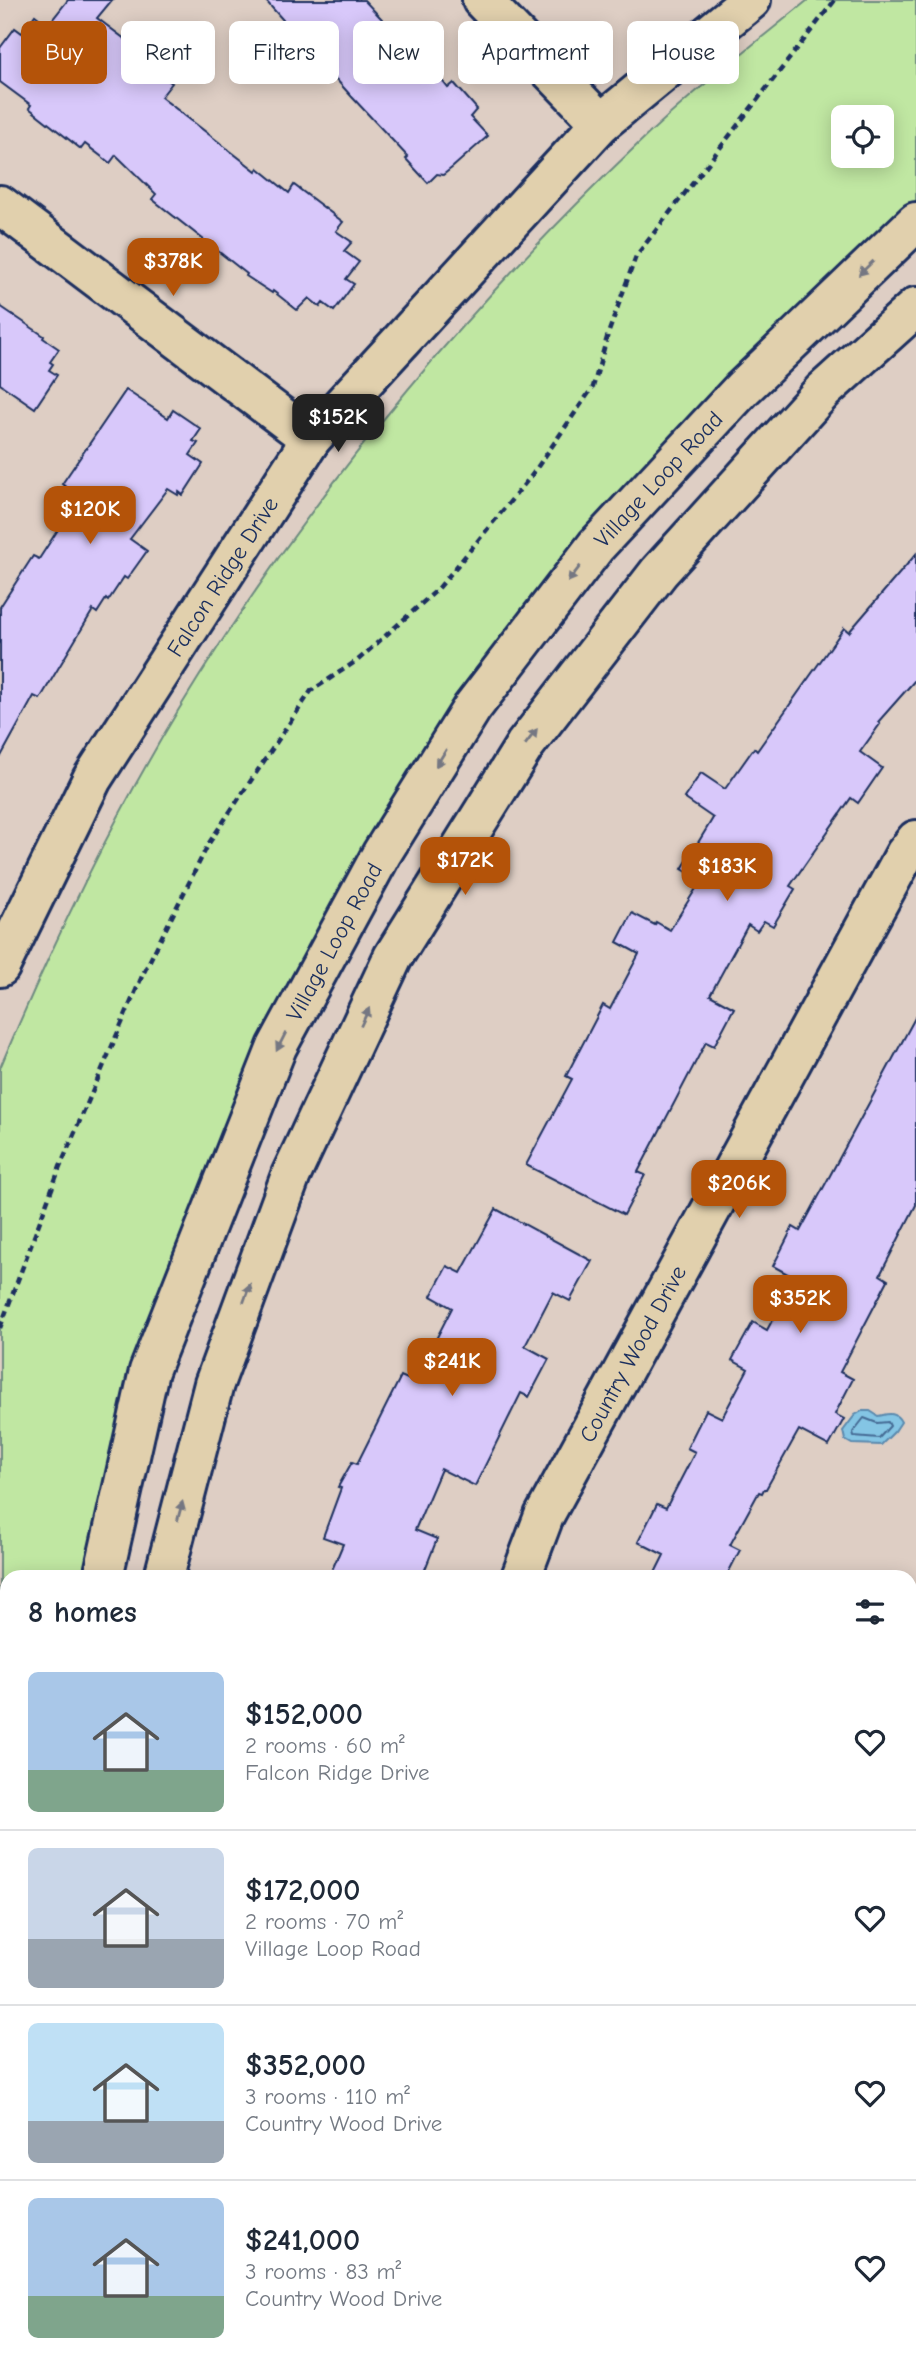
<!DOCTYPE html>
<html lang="en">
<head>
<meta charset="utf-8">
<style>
  body { margin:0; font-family:"Comic Neue",sans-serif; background:#f6f6f7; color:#1f2937; height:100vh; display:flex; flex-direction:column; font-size:26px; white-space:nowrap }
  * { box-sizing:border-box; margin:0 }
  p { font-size:23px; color:#747a83 }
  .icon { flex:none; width:38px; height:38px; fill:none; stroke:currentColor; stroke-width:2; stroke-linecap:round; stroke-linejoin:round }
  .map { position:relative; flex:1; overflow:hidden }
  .side { position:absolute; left:0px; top:1570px; width:917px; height:800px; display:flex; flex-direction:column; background:#fff; border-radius:21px 21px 0 0; box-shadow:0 4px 18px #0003 }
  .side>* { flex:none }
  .banner { position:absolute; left:21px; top:21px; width:875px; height:63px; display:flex; gap:14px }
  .tools { position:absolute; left:831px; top:105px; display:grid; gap:14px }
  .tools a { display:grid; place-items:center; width:63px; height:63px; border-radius:10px; background:#fff; box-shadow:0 4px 18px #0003; font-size:35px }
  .price { position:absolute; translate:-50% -60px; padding:0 16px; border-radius:14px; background:#b45309; color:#fff; font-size:23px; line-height:46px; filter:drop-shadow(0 2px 4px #0008) }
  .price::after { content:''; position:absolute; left:50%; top:42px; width:21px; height:16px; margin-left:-10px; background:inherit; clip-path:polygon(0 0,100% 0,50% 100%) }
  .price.current { background:#222; color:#fff }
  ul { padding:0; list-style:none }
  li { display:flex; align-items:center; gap:21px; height:175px; padding:0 28px }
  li+li { border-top:2px solid #e0e1e3 }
  li span { display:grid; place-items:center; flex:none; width:196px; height:140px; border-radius:10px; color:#555 }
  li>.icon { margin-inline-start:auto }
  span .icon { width:84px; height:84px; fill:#fffc; stroke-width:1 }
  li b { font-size:30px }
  h2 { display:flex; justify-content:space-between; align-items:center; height:84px; padding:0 28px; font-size:30px }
  .pill { padding:0 24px; border-radius:10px; background:#fff; box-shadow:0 4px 18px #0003; font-size:24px; line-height:63px }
  .pill.current { background:#b45309; color:#fff }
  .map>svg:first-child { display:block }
  .green { fill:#c0e7a2; stroke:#6e8b80; stroke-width:2; fill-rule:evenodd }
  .water { fill:#84c5e4; stroke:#5a89ae; stroke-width:2 }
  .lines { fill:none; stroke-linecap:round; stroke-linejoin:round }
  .shore { stroke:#456b94; stroke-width:2 }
  .building { fill:#d8c8fa; stroke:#1b2f5e; stroke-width:2 }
  .minor-casing { stroke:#1b2f5e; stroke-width:44 }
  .secondary-casing { stroke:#1b2f5e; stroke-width:44 }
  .path { stroke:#1b2f5e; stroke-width:4.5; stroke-dasharray:7 5; stroke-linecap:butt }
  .minor { stroke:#e1d0ad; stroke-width:38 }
  .secondary { stroke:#e1d0ad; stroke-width:38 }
  .oneway { fill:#747782 }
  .labels { text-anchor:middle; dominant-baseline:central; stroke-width:5; stroke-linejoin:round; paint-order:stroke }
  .street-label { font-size:23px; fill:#1b2f5e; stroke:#e1d0ad }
</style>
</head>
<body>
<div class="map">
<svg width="916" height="2368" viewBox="0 0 916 2368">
  <rect width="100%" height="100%" fill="#decec4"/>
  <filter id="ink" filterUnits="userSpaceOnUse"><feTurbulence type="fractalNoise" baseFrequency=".0143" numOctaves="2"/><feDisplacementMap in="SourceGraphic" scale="14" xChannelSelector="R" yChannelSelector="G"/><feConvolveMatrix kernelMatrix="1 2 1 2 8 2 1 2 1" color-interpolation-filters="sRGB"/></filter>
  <g filter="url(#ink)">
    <g class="green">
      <path d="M808,0h108v202l-63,57 -441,518 -289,643 -40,157h-76v275l-7,4v-788c52,-123 110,-245 179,-359 126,-207 283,-397 458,-564 54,-52 113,-98 171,-145zM844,117h38v39h-38z"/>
      <polygon points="0,1970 7,1978 7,2362 50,2363 50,2368 0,2368"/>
    </g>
    <path class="water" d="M862,1411h8l8,5c10,-2 18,-5 23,6l-6,9 -14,14 -29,-1 -7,-4 -2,-9 12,-16z"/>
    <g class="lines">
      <polygon class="shore" points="864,1418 877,1423 888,1422 890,1426 879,1438 854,1436 853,1432"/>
    </g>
    <g class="building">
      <polygon points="68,0 112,0 97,18 162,67 158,73 172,83 161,97 256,171 258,168 289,193 294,185 343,222 336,231 352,242 344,251 359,262 346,279 354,284 334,311 323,303 320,307 309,298 297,310 273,291 272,293 246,276 247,274 152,199 156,194 116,155 110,163 85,144 81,149 29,108 31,105 0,82 0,48 15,28 22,33 35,15 48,25"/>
      <polygon points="265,0 364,0 430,70 432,68 448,88 454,83 477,109 470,117 488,136 453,167 443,175 437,174 428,183 406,159 408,157 352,97"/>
      <polygon points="0,306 44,336 43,338 59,349 50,362 53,364 49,370 57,375 35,408 0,384"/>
      <polygon points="126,390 168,418 173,410 201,429 193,441 198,443 190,455 203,464 183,495 179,492 178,495 168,489 130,539 147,551 127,579 124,577 108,601 106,599 97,613 93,610 40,699 34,696 0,758 0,607 33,556 39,559 70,511 61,505 71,491 62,484"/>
      <polygon points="916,554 916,679 878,722 880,724 860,752 882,768 858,803 851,798 790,886 795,889 773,926 764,921 757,931 748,925 710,995 734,1008 714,1046 706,1042 638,1172 645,1175 624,1215 526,1165 572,1079 566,1076 603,1005 610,1009 639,954 617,942 632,913 655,925 656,922 670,930 697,887 695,885 699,879 682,869 713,818 684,798 701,773 725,789 754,748 757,751 844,628 849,632"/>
      <polygon points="916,1016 916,1205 880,1275 888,1280 840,1372 853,1379 835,1414 844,1419 829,1446 799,1430 766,1489 764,1489 762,1493 759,1492 730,1545 740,1550 726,1577 653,1577 664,1555 638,1542 657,1504 666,1508 695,1452 687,1448 706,1410 722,1418 748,1369 732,1360 753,1322 767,1330 795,1278 773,1266 793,1227 800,1231"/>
      <polygon points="496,1209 592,1261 570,1301 553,1292 525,1346 549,1359 529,1397 521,1393 475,1486 441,1469 415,1530 437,1539 422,1577 329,1577 343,1544 323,1537 341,1488 338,1487 352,1462 357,1464 401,1376 414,1382 452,1308 431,1296 447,1266 461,1273"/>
    </g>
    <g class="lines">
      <defs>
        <g id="minor">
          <polyline points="482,0 601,123"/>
          <polyline points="0,205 311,439"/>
          <path id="s1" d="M0,967l92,-188 219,-340 290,-316 150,-123"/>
          <path id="s2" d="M521,1577l23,-61 361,-662 11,-14"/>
          <polyline points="0,1918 7,1919"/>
          <polyline points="424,2362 425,2368"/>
        </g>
        <g id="secondary">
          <path id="s3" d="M103,1577l46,-206 128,-324 105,-194 90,-145 124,-162 147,-158 173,-166"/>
          <polyline points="164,1577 214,1384 291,1175 393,957 525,745 659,572 823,391 916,307"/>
          <polyline points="66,2362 67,2368"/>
          <polyline points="121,2362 122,2368"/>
        </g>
      </defs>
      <use href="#minor" class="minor-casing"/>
      <use href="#secondary" class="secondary-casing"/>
      <g class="path">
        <polyline points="0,1328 60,1167 143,974 209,843 311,691 358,660 438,589 532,475 593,387 608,334 636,256 835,0"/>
        <polyline points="0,1651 7,1668"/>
        <polyline points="0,1866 7,1862"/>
        <polyline points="0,2079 7,2060"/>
      </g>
      <use href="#minor" class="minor"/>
      <use href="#secondary" class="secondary"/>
    </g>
    <defs><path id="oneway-solid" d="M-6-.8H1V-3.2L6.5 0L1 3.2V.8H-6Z" transform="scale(1.75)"/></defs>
    <g class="oneway">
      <use href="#oneway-solid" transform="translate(866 268) rotate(136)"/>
      <use href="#oneway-solid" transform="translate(574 574) rotate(128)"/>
      <use href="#oneway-solid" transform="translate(531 737) rotate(-53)"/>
      <use href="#oneway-solid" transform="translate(441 758) rotate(122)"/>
      <use href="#oneway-solid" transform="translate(365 1017) rotate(-65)"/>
      <use href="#oneway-solid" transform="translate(281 1042) rotate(117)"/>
      <use href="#oneway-solid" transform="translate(247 1293) rotate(-70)"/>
      <use href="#oneway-solid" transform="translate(180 1511) rotate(-75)"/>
    </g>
  </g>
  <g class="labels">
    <g class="street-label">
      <text stroke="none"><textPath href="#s3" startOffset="1246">Village Loop Road</textPath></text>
      <text stroke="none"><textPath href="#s1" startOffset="450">Falcon Ridge Drive</textPath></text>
      <text stroke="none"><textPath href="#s3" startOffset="679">Village Loop Road</textPath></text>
      <text stroke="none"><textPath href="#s2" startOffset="250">Country Wood Drive</textPath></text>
    </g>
  </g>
</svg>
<div class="tools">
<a><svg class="icon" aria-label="locate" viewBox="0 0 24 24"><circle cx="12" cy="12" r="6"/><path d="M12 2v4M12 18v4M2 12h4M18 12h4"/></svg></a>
</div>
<b class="price" style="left:173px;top:298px">$378K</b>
<b class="price current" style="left:338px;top:454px">$152K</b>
<b class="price" style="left:90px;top:546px">$120K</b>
<b class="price" style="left:465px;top:897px">$172K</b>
<b class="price" style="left:727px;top:903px">$183K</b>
<b class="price" style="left:739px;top:1220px">$206K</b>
<b class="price" style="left:800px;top:1335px">$352K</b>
<b class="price" style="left:452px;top:1398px">$241K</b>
<div class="banner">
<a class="pill current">Buy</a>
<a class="pill">Rent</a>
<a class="pill">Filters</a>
<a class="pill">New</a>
<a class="pill">Apartment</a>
<a class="pill">House</a>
</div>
<section class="side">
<h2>8 homes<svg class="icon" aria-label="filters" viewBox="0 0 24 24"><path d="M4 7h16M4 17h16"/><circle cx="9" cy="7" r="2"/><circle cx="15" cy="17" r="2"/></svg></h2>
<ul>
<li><span style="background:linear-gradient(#a9c7e8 70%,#7fa58c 0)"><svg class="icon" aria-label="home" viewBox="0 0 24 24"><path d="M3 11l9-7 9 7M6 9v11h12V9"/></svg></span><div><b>$152,000</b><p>2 rooms · 60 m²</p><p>Falcon Ridge Drive</p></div><svg class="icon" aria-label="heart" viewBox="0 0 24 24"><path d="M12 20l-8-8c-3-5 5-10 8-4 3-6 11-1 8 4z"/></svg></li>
<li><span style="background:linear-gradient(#c9d6e8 65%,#9aa5b1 0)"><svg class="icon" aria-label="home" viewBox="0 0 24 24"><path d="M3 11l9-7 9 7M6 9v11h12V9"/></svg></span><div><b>$172,000</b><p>2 rooms · 70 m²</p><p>Village Loop Road</p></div><svg class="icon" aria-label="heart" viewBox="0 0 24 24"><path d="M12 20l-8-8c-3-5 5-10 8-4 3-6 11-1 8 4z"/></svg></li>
<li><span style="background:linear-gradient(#bfe0f5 70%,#9aa5b1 0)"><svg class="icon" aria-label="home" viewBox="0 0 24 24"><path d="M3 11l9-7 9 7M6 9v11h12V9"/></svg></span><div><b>$352,000</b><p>3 rooms · 110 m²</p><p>Country Wood Drive</p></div><svg class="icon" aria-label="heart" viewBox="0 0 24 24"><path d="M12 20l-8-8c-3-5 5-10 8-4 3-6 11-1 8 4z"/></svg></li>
<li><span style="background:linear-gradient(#a9c7e8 70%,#7fa58c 0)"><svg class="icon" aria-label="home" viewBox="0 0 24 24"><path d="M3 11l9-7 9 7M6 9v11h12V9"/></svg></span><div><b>$241,000</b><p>3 rooms · 83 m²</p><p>Country Wood Drive</p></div><svg class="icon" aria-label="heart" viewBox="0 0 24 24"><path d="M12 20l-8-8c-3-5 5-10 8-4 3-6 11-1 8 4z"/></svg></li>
</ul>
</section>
</div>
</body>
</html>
